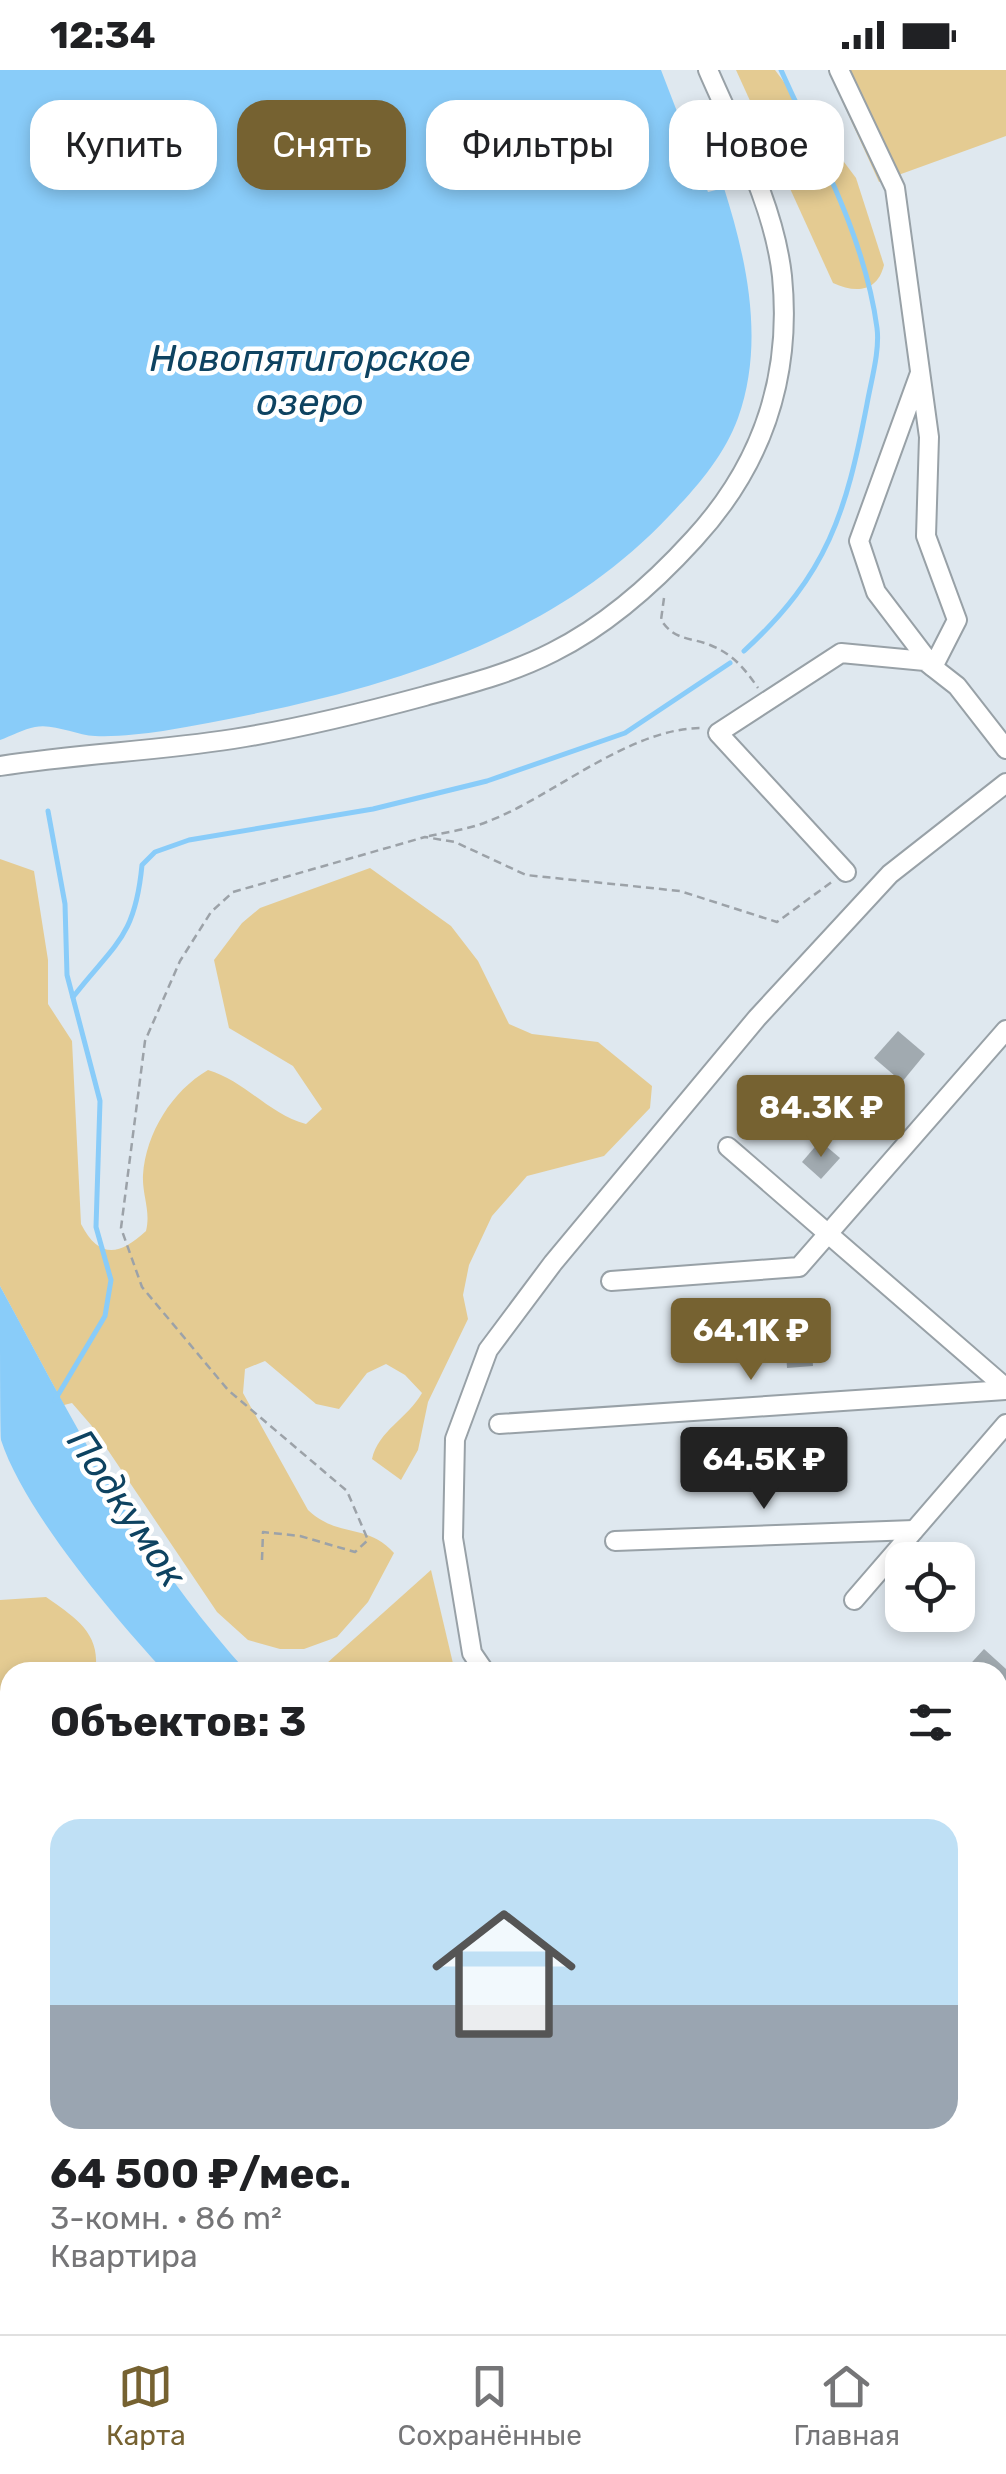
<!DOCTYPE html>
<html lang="ru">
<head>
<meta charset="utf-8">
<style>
  body { margin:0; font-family:Rubik,sans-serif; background:#f6f6f6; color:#202124; height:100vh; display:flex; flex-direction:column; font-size:38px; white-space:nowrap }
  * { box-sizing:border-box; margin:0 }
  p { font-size:32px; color:#757577 }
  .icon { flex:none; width:55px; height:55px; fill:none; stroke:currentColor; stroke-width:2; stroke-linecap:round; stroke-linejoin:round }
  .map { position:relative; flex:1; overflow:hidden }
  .details { position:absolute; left:0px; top:1592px; width:1008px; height:672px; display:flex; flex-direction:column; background:#fff; border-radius:30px 30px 0 0; box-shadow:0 5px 15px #0003 }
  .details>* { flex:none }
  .banner { position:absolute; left:30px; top:30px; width:948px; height:90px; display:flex; gap:20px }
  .buttons { position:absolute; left:885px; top:1472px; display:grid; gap:20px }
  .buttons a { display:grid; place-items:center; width:90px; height:90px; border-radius:20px; background:#fff; box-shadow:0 5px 15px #0003; font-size:50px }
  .price { position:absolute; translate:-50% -85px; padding:0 22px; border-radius:10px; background:#766231; color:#fff; font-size:32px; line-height:65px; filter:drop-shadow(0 2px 5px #0008) }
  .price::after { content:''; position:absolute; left:50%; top:60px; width:30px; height:22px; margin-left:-15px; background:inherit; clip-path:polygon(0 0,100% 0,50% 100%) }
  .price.selected { background:#222; color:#fff }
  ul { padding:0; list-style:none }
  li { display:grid; align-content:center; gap:20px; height:530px; padding:0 50px }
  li+li { border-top:2px solid #e0e0e0 }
  li span { display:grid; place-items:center; height:310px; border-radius:30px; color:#555 }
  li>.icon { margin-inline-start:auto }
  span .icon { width:180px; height:180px; fill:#fffc; stroke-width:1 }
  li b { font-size:42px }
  h2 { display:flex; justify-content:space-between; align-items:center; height:120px; padding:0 50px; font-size:42px }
  .chip { padding:0 35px; border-radius:30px; background:#fff; box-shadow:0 5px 15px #0003; font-size:35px; line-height:90px }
  .chip.selected { background:#766231; color:#fff }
  .status { display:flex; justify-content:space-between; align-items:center; height:70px; padding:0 50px; background:#fff; direction:ltr }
  .status svg { height:28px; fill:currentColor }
  .menu { display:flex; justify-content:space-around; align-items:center; height:140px; border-top:2px solid #e0e0e0; background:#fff; font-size:28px; color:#757577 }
  .menu a { display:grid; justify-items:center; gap:5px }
  .menu .selected { color:#766231 }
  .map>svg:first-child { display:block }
  .green { fill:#e4cb92 }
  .water { fill:#89ccf9 }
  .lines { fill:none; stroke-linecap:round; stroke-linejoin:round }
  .stream { stroke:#89ccf9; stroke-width:5 }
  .building { fill:#a1aab0 }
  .minor-casing { stroke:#98a1a7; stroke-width:22 }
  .path { stroke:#9ca2a8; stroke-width:2.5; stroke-dasharray:8 5; stroke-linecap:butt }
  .minor { stroke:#fff; stroke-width:18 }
  .labels { text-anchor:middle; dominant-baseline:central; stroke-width:9; stroke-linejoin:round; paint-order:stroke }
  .water-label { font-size:38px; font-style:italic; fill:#0e4361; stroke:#fff }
</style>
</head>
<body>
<div class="status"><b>12:34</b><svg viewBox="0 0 49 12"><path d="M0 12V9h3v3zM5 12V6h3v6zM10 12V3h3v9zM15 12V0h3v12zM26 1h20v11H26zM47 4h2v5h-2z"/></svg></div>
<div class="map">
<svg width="1006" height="2264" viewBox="0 0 1006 2264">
  <rect width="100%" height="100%" fill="#dfe8ef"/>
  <g class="green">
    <path d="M736,0h39l81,108 28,87c-7,28 -29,28 -51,18z"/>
    <polygon points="828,0 1006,0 1006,66 879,112"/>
    <path d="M0,789l34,12 14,89v44l24,37 9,183c18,35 38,32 65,7 5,-20 -4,-36 -3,-56 3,-42 29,-84 65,-105 37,11 61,44 98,54l16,-15 -29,-43 -64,-38 -15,-68 28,-37 18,-15 110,-40 81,58 27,35 31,63 23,10 66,8 54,44 -2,22 -46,48 -77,20 -35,40 -23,49 -6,30 5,24 -40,83 -10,48 -17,30 -29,-21c6,-28 36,-41 50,-66l-17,-18 -19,-11 -19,9 -28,36 -23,-5 -51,-43 -20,8 -2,24 65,117c31,29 58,12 86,43l-26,49 -31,35 -33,12h-24l-32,-9 -31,-28 -126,-187 -19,-22 -8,2 -64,-119z"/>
    <polygon points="431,1500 455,1602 317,1602"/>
    <path d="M46,1527c28,20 56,36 49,75h-85v352l-10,-6v-418z"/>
    <polygon points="857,2255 984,2255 1000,2264 849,2264"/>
  </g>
  <g class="water">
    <path d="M0,0h661l47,122 16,-4c23,73 41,154 14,230 -14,38 -41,69 -69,98 -132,140 -324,183 -506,215 -22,3 -46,6 -68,5 -19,-1 -42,-13 -60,-9 -11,2 -24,9 -35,13z"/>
    <path d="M0,1216c77,142 137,264 247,386h-82c-51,-55 -141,-161 -164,-232 -1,-26 -1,-121 -1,-154z"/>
  </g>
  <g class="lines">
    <g class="stream">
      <path d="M744,581c84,-77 102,-138 123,-247 4,-23 13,-53 10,-76 -12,-91 -59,-175 -96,-258"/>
      <polyline points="48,741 65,834 67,905 100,1031 96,1157 111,1210 105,1246 55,1330"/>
      <path d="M73,927c42,-54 62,-59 69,-132l13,-13 34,-12 184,-31 114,-28 138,-48 105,-70"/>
    </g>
  </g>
  <g class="building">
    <polygon points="898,961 925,984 902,1012 874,988"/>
    <polygon points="820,1071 840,1088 821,1109 802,1092"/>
    <polygon points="811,1265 813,1296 787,1298 785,1266"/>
    <polygon points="984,1579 1006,1599 1006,1610 998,1620 998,1602 963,1602"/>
    <polygon points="509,2255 556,2255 548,2264 515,2264"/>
    <polygon points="764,2255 816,2255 822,2261 756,2264"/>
  </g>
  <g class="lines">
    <defs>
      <g id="minor">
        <polyline points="839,0 895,118 929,367 926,466 957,550 933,597 876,522 859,471 920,303"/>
        <path d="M0,696c77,-12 156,-15 233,-27 64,-10 129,-26 192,-43 44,-12 87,-23 128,-44 54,-27 101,-69 141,-113 68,-74 98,-162 88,-263 -8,-72 -46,-141 -74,-206"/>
        <polyline points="846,802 718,663 841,583 925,591 957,616 1006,679"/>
        <polyline points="728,1077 1006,1318"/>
        <polyline points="611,1211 799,1197 1006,960"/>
        <polyline points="499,1354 1006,1320"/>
        <polyline points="615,1471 914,1460"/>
        <polyline points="854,1530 1006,1354"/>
        <polyline points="485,1602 472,1583 453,1468 455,1369 488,1280 553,1193 757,948 890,804 1006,713"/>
        <polyline points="998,1681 1006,1671"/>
        <polyline points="998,1870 1006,1873"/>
        <polyline points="0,1985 10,1992"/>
        <polyline points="0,2252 10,2253"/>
        <polyline points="22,2255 60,2264"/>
        <polyline points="209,2255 210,2264"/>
        <polyline points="640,2264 648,2255"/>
      </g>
    </defs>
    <use href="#minor" class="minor-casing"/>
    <g class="path">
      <path d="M664,528l-3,22c14,21 29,17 49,25 23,9 35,24 48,43"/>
      <path d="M429,766c19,-4 41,-7 60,-15 65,-25 140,-93 213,-93"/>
      <polyline points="262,1490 263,1462 300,1466 355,1482 368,1470 347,1421 228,1320 142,1217 121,1158 145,971 180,891 211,842 233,822 425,767 455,772 526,805 680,821 777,852 833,811"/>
      <polyline points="0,1812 10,1820"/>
    </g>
    <use href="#minor" class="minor"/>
  </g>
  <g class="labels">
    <g class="water-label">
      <text x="310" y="288">Новопятигорское<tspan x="310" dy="44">озеро</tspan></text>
      <text transform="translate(127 1438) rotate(56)">Подкумок</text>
    </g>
  </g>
</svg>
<div class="buttons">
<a><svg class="icon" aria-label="locate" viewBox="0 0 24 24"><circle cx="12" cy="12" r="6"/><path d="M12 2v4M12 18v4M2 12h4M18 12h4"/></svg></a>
</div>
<b class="price" style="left:821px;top:1090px">84.3K ₽</b>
<b class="price" style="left:751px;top:1313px">64.1K ₽</b>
<b class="price selected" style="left:764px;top:1442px">64.5K ₽</b>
<div class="banner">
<a class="chip">Купить</a>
<a class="chip selected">Снять</a>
<a class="chip">Фильтры</a>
<a class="chip">Новое</a>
</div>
<section class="details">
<h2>Объектов: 3<svg class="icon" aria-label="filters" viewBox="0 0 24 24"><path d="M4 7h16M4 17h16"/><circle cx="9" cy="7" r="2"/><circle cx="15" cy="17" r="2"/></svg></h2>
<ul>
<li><span style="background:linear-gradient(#bfe0f5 60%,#9aa5b1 0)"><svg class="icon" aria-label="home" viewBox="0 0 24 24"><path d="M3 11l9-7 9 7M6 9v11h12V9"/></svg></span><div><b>64 500 ₽/мес.</b><p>3-комн. · 86 m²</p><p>Квартира</p></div></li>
</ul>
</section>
</div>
<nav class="menu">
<a class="selected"><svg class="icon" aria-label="map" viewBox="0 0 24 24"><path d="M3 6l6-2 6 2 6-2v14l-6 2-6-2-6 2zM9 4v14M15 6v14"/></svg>Карта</a>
<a><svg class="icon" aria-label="saved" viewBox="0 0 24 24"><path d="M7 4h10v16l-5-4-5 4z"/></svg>Сохранённые</a>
<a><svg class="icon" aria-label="home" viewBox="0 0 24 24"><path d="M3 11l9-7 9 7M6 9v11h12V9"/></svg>Главная</a>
</nav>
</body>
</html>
